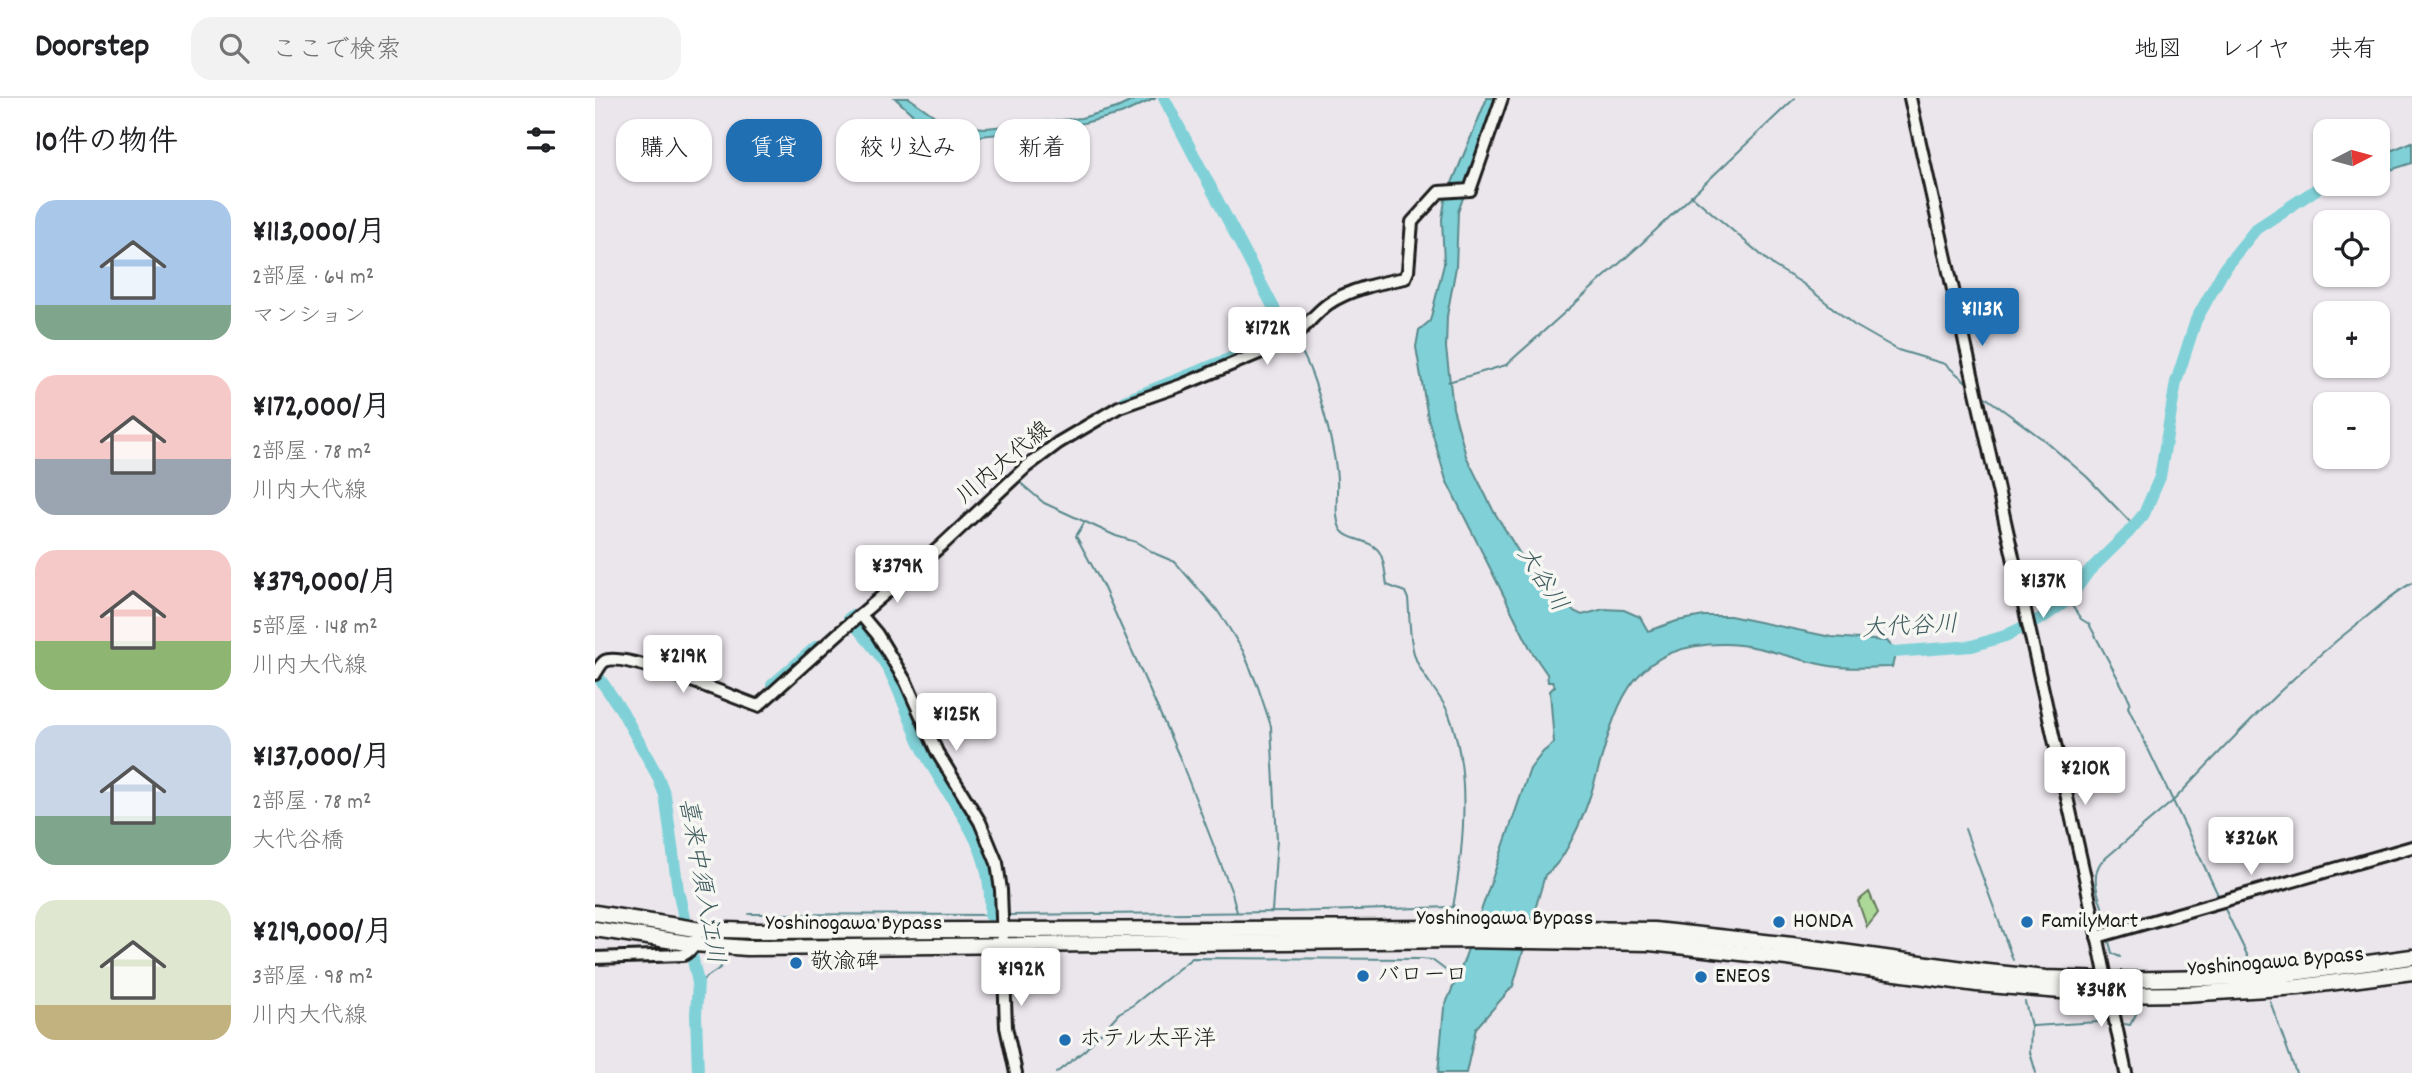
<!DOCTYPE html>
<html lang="ja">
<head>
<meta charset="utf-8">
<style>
  body { margin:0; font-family:Dekko,"Klee One",sans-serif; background:#f2f2f2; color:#202124; height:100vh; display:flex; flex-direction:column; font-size:26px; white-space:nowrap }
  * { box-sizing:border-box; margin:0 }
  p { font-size:23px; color:#757577 }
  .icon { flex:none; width:38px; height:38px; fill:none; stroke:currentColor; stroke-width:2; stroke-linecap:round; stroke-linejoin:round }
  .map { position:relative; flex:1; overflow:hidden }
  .drawer { display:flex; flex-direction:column; background:#fff; width:595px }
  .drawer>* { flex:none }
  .hud { position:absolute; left:21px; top:21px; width:665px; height:63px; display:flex; gap:14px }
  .needle { width:46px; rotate:84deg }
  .buttons { position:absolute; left:1718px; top:21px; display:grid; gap:14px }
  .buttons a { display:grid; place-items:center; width:77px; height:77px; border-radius:14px; background:#fff; box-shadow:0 2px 5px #0004; font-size:35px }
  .price { position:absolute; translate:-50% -60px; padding:0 16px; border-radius:7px; background:#fff; color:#222; font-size:23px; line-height:46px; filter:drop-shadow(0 2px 4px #0008) }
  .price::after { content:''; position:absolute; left:50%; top:42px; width:21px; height:16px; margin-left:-10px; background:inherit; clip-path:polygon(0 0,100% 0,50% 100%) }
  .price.active { background:#1f6fb2; color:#fff }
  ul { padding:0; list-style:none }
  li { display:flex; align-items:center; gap:21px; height:175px; padding:0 35px }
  li span { display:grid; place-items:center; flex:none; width:196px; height:140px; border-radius:21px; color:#555 }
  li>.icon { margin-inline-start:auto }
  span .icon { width:84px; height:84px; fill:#fffc; stroke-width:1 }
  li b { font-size:30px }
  h2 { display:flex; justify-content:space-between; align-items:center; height:84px; padding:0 35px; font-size:30px }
  .pill { padding:0 24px; border-radius:21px; background:#fff; box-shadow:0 2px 5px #0004; font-size:24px; line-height:63px }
  .pill.active { background:#1f6fb2; color:#fff }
  header { display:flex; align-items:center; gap:42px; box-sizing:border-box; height:98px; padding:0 35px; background:#fff; border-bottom:2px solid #e0e0e0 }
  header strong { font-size:33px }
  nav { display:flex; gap:38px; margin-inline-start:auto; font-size:24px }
  .search { width:490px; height:63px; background:#f2f2f2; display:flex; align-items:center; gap:18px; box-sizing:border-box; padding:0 24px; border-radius:21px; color:#757577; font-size:26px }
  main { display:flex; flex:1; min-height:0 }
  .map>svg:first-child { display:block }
  .green { fill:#acd998; stroke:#647a5a; stroke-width:2 }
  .water { fill:#80d1d7; stroke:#58898c; stroke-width:2 }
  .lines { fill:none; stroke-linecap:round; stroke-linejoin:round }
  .stream { stroke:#58898c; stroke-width:2 }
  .river { stroke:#80d1d7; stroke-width:12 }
  .secondary-casing { stroke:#1c1c1c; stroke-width:16 }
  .highway-casing { stroke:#1c1c1c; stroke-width:19 }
  .secondary { stroke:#f6f6f2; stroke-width:10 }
  .highway { stroke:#f6f6f2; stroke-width:14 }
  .poi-dot { fill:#1f6fb2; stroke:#f6f6f2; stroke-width:2.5 }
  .labels { text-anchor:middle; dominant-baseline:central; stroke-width:7; stroke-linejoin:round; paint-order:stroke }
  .street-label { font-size:23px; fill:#1c1c1c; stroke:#f6f6f2 }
  .poi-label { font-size:23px; fill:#1c1c1c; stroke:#f6f6f2; text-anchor:start }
  .water-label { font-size:24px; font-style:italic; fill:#3f5b5d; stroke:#f6f6f2 }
</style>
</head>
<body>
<header>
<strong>Doorstep</strong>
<div class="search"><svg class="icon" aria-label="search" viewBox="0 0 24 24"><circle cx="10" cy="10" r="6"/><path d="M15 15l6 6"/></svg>ここで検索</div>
<nav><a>地図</a><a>レイヤ</a><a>共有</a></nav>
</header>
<main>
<section class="drawer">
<h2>10件の物件<svg class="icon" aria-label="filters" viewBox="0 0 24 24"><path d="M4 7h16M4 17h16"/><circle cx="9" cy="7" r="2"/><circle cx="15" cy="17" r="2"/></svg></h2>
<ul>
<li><span style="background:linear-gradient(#a9c7e8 75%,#7fa58c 0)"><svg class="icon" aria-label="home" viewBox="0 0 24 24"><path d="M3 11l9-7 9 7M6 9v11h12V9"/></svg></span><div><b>¥113,000/月</b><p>2部屋 · 64 m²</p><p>マンション</p></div></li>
<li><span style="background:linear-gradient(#f6c9c9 60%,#9aa5b1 0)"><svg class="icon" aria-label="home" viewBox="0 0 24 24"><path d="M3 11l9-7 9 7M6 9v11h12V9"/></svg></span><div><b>¥172,000/月</b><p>2部屋 · 78 m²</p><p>川内大代線</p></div></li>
<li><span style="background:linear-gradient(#f6c9c9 65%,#8fb573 0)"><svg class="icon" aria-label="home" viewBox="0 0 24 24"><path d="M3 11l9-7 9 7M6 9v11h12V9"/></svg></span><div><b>¥379,000/月</b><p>5部屋 · 148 m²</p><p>川内大代線</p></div></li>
<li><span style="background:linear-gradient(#c9d6e8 65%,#7fa58c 0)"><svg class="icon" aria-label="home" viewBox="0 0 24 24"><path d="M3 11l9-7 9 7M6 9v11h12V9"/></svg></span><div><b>¥137,000/月</b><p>2部屋 · 78 m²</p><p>大代谷橋</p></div></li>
<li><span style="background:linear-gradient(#dfe7d0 75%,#c2b280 0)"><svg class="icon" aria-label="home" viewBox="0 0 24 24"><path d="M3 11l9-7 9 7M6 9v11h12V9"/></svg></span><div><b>¥219,000/月</b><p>3部屋 · 98 m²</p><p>川内大代線</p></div></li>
</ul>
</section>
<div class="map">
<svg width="1817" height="975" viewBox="0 0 1817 975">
  <rect width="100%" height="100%" fill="#ebe6ec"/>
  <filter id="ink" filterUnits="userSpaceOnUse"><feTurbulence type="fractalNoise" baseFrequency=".0143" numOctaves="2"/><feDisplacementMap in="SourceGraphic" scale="14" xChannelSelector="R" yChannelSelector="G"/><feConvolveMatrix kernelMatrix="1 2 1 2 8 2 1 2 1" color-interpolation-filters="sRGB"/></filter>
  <g filter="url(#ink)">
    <polygon class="green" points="1274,794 1283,815 1272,829 1263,803"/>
    <g class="water">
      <polygon points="300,0 314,0 344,21 365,28 391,30 486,20 522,10 543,0 561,0 526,16 451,34 422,34 377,39 329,27"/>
      <path d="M892,0h12l-41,114 -2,55 -9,49 -1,32 7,60 13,48 27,54 46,75 18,18 25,12 22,-6 20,1 16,7 8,14 29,-10 27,-5h26l101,21 56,4 9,10 -4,16c-18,0 -36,2 -54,0 -38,-4 -75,-23 -114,-23 -126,-1 -107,111 -151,193 -8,16 -14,27 -28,38l-32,111 -37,42 -10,45h-28l6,-65 18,-42 68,-197 13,-17 11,-9 -4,-52 5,-5 -2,-4h-5l-1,-8 -15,-22 -86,-172 -18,-62 -12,-71 3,-17 11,-9 14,-57 -2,-45 3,-19z"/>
      <polygon points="1817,44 1817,65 1783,76 1783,58"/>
    </g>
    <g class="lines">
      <g class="stream">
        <polyline points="1096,97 1179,168 1207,185 1259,227 1303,252 1350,266 1376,288"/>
        <polyline points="853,284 911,267 1045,147 1200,0"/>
        <polyline points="1386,296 1449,342 1492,379 1539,428"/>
        <polyline points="422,382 449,405 521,438 541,444 561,456 580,464 622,512 634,530 648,553 663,589 676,628 682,742 677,813"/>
        <polyline points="489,425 481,438 508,488 584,658 637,795 642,814"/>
        <path d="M1473,502l13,19 8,5 41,77 -2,6 45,94 -72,61c-11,16 -2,34 3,51l-4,5 4,12"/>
        <polyline points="1370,731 1418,862"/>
        <path d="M1625,801l-47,-98c60,-63 118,-126 187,-179 17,-13 33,-29 52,-39"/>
        <polyline points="1629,809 1657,867"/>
        <polyline points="154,816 401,817"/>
        <path d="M411,817l283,-3 164,-5c11,-60 19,-137 -5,-195 -8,-18 -23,-32 -31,-50 -8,-18 -7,-44 -9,-63l-3,-7 -18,-7c-2,-10 -2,-23 -7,-32 -9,-15 -33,-11 -40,-25 -6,-14 -2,-34 -3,-49 -2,-30 -23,-117 -43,-138"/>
        <polyline points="1513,840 1517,855 1525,859"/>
        <polyline points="103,885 125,870 128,865"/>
        <polyline points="1675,903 1701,975"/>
        <polyline points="1430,904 1436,928 1435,954 1441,975"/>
        <polyline points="1530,926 1535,927 1545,909"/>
        <polyline points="1438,928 1503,924"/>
        <polyline points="461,975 490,952 524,915 538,907 597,860 826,861 837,862 861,880"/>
      </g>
      <g class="river">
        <polyline points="529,303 693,237 569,0"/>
        <path d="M258,517l-4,3c15,18 32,36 42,56 13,26 21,54 34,79 31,60 69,89 65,162"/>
        <polyline points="1286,555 1377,548 1410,538 1447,520 1473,502 1494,473 1532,436 1549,416 1565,379 1581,284 1601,222 1631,168 1661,131 1731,85"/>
        <polyline points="0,574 27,613 62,677 70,697 83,792 103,885 101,916 103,975"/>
        <polyline points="177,587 222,548"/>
      </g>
      <defs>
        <g id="secondary">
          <polyline points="1315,0 1489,775 1531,975"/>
          <polyline points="266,517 282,536 311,584 342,654 385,724 402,765 406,792 411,929 421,975"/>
          <path d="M0,576c3,-4 6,-11 10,-13 19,-10 130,37 153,45l82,-74 101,-86 85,-79 32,-24 61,-36 63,-22 101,-42c21,-11 27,-26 45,-39 21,-15 52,-21 77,-26l3,-7 4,-49 27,-30 31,-2 32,-92"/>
          <polyline points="1502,839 1817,749"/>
          <path d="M0,860l88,-3c10,-5 15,-15 15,-26"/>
        </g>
        <g id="highway">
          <polyline points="0,815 100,831 161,833 872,830 1059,832 1197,847 1383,873 1451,880 1512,882 1670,879 1817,859"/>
          <polyline points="0,831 99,846 152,850 867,842 1055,845 1192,860 1382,886 1515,897 1589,896 1703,889 1817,874"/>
        </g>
      </defs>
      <use href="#secondary" class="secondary-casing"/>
      <use href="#highway" class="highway-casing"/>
      <use href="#secondary" class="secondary"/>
      <use href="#highway" class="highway"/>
    </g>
  </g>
  <g class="poi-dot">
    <circle cx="1184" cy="824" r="7"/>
    <circle cx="1432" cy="824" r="7"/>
    <circle cx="201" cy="865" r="7"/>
    <circle cx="768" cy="878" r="7"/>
    <circle cx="1106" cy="879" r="7"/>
    <circle cx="470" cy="942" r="7"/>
  </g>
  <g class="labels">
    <g class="street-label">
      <text transform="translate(410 366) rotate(-40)">川内大代線</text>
      <text x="910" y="821">Yoshinogawa Bypass</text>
      <text x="259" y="826">Yoshinogawa Bypass</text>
      <text transform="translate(1681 865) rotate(-5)">Yoshinogawa Bypass</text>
    </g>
    <g class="poi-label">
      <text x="1198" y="824">HONDA</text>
      <text x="1446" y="824">FamilyMart</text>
      <text x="215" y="865">敬渝碑</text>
      <text x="782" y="878">バローロ</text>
      <text x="1120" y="879">ENEOS</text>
      <text x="484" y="942">ホテル太平洋</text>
    </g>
    <g class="water-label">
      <text transform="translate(946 482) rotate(57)">大谷川</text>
      <text transform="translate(1315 530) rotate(-3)">大代谷川</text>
      <text transform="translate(105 783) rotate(80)">喜来中須入江川</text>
    </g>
  </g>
</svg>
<div class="buttons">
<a><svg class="needle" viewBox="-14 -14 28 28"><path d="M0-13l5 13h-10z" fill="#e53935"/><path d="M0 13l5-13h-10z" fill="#757577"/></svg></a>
<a><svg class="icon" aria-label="locate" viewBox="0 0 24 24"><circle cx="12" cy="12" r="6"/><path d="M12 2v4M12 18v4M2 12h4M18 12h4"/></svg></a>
<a>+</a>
<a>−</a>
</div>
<b class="price active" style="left:1387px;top:250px">¥113K</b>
<b class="price" style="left:672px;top:269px">¥172K</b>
<b class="price" style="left:302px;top:507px">¥379K</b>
<b class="price" style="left:1448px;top:522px">¥137K</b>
<b class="price" style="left:88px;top:597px">¥219K</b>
<b class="price" style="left:361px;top:655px">¥125K</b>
<b class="price" style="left:1490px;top:709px">¥210K</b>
<b class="price" style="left:1656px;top:779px">¥326K</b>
<b class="price" style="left:426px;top:910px">¥192K</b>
<b class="price" style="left:1506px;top:931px">¥348K</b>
<div class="hud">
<a class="pill">購入</a>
<a class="pill active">賃貸</a>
<a class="pill">絞り込み</a>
<a class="pill">新着</a>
</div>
</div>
</main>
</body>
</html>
